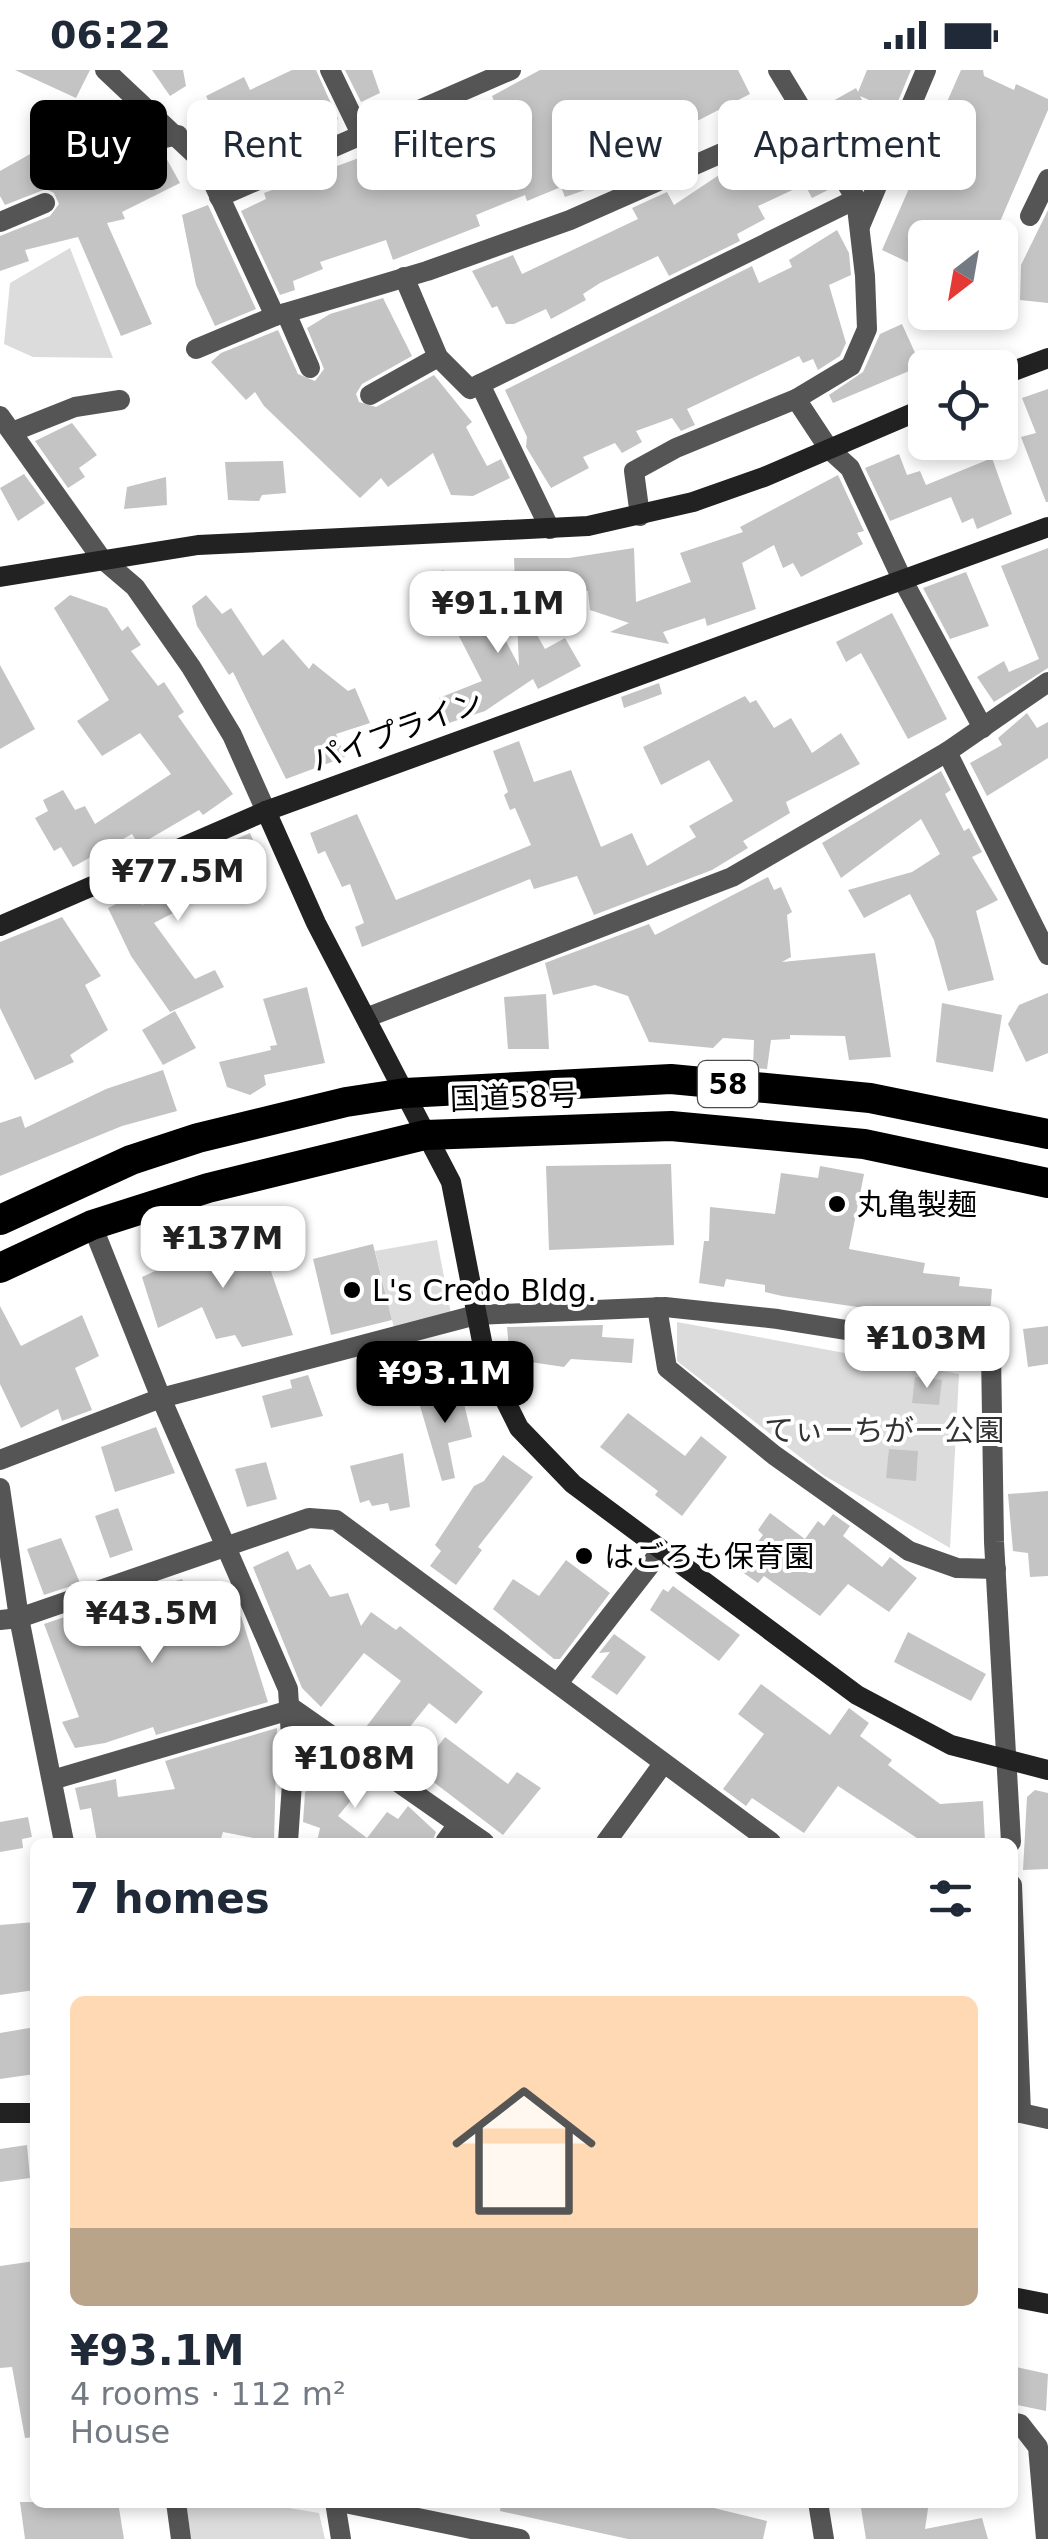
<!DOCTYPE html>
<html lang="en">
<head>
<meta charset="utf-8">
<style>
  body { margin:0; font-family:"DejaVu Sans","Noto Sans JP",sans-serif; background:#f2f2f3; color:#1f2937; height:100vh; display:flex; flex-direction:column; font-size:38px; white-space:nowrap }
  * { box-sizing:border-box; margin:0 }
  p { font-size:32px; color:#747a83 }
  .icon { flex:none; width:55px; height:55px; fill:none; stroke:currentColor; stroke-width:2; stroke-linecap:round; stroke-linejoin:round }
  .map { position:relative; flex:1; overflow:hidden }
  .sheet { position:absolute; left:30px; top:1768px; width:988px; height:670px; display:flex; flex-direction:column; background:#fff; border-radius:15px; box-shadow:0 5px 15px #0003 }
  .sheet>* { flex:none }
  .guide { position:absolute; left:30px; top:30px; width:990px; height:90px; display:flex; gap:20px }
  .needle { width:65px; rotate:211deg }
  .controls { position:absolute; left:908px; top:150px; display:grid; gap:20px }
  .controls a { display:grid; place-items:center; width:110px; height:110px; border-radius:15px; background:#fff; box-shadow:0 5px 15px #0003; font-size:50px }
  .price { position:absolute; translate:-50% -85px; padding:0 22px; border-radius:20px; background:#fff; color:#222; font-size:32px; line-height:65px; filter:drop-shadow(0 2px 5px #0008) }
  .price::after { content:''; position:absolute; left:50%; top:60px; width:30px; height:22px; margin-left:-15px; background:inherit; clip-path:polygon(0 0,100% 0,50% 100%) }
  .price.current { background:#000; color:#fff }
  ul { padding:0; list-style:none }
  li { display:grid; align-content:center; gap:20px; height:530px; padding:0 40px }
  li+li { border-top:2px solid #e0e1e3 }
  li span { display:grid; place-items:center; height:310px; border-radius:15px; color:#555 }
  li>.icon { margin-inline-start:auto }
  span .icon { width:180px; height:180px; fill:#fffc; stroke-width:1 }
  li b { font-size:42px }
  h2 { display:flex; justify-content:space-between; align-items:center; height:120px; padding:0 40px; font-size:42px }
  .chip { padding:0 35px; border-radius:15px; background:#fff; box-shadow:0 5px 15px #0003; font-size:35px; line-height:90px }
  .chip.current { background:#000; color:#fff }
  .status { display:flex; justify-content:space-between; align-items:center; height:70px; padding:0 50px; background:#fff; direction:ltr }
  .status svg { height:28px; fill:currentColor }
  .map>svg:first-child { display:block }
  .green { fill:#dcdcdc }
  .building { fill:#c4c4c4 }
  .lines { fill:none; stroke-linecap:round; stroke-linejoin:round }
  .street { stroke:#555; stroke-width:20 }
  .secondary { stroke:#222; stroke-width:20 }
  .highway { stroke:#000; stroke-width:30 }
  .poi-dot { fill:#000; stroke:#fff; stroke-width:4 }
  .labels { text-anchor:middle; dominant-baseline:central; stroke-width:8; stroke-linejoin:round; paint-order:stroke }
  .shield { fill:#fff; stroke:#4c4c4c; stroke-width:2.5 }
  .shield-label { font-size:28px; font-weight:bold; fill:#000 }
  .street-label { font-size:30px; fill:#000; stroke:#fff }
  .poi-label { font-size:30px; fill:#000; stroke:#fff; text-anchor:start }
  .park-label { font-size:30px; fill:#333; stroke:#fff }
</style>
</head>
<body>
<div class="status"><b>06:22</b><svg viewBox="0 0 49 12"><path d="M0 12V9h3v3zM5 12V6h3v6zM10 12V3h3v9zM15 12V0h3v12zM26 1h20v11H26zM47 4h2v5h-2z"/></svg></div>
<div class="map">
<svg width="1048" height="2469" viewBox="0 0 1048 2469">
  <rect width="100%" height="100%" fill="#fff"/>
  <g class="green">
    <polygon points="70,178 113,288 33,287 4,274 10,213"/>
    <polygon points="437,1170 451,1244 394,1258 375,1181"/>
    <polygon points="677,1252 959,1304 950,1478 823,1405 677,1291"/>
    <polygon points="186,2433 259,2433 319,2443 325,2469 191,2469"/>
  </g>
  <g class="building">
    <polygon points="15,0 90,0 76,28"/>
    <polygon points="152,0 183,0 186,16 170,26"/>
    <polygon points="292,0 316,0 338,49 300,68 295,56 235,86 206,26 244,7 250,20"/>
    <polygon points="345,0 372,0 380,23 361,32"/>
    <polygon points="540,0 738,0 750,24 654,73 652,68 576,103 585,120 565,127 561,117 527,131 525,125 476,145 480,156 393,190 386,170 320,192 323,199 293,211 295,220 280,225 241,141 266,129 264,123 375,82 373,75 392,67 494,31 492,26"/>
    <polygon points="867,0 911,0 894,41 860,26 882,68 853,85 824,36 856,18 858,22"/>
    <polygon points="961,0 983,0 984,6 1014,20 1016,14 1048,29 1048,40 993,168 925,168 916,196 882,180"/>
    <polygon points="55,70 65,92 93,85 97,99 164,84 180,113 122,142 125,149 107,153 152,254 121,266 78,167 25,180 29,191 0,201 0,166 50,146 59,134 54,123 46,119 5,135 0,126 0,101"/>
    <polygon points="782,80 801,116 758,136 765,149 737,164 740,171 669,206 658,186 600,213 583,224 586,230 551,249 546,239 514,254 506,254 497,236 492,238 472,201 513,185 522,204 638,149 632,138 667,122 674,135 722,103 727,109"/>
    <polygon points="815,89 830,119 812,128 797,100"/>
    <polygon points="208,135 256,239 215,256 196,215 182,145"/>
    <polygon points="1048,140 1048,233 1020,230 1021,195"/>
    <polygon points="837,160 849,183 851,205 829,215 846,273 840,286 818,300 813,289 803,293 799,286 687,339 695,355 681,361 672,348 636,361 642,372 622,383 615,373 583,387 589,398 551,418 526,377 527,367 505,320 752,196 759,213 792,197 789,190"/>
    <polygon points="383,228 412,286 362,314 356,324 359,332 376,337 434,305 472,352 466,357 487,396 501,389 510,408 473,426 451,425 433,383 388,417 381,408 360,428 264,336 255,322 246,330 211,292 221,283 278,260 298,304 315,311 324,299 307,258 330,244"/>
    <polygon points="902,254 921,296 833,333 829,325 863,302 880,264"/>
    <polygon points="1048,319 1048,432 1046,432 1021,367 1036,363 1022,328"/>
    <polygon points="72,353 97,385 79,398 85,407 68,418 35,371"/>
    <polygon points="899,384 907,405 920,401 926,415 992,388 1012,444 977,459 973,448 962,453 951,427 890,451 865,398"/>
    <polygon points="283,391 286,423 262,425 259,431 228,430 225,392"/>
    <polygon points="24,404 45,433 18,451 0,418"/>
    <polygon points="838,405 864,461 857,463 863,474 801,507 793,493 783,498 774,475 742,493 756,539 707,556 705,548 663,562 669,574 610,562 629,553 590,540 588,521 538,521 515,513 514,488 569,488 634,478 636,532 691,512 680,483 743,462 740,457"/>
    <polygon points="166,407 167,435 124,439 127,417"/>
    <polygon points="1048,478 1048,598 994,632 977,607 1004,591 1009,602 1039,589 1001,496"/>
    <polygon points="443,500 470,547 488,537 519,596 516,528 545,579 565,568 581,596 538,619 533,609 485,641 449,653 439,628 482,611 429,508"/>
    <polygon points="966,502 989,556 950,569 923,518"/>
    <polygon points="70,525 107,538 122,561 128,556 141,575 131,581 158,616 164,612 184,642 178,646 233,724 203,745 199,740 139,775 132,764 73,797 61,777 54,781 35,748 48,741 43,730 63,720 75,740 85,736 95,754 171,704 140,663 102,686 77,651 109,630 54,538"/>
    <polygon points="206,525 222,544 231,538 263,586 283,569 309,599 313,593 348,621 355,618 370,653 336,664 345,687 286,709 233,602 229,605 197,556 192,536"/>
    <polygon points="892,543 947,649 908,669 861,583 846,592 836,572"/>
    <polygon points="0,595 35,659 0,679"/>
    <polygon points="659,613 662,624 624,638 621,627"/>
    <polygon points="745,626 750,633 756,630 774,658 791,648 812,683 841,663 860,694 786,732 790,743 743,771 748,778 712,800 594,845 577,806 534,819 530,809 362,877 355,857 364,853 350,814 342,817 325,781 318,784 310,763 357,744 396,830 519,780 531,775 515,738 510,740 504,725 508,722 493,681 519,671 534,712 571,700 601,777 632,763 647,796 696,767 689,756 733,731 709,690 661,715 643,677"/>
    <polygon points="1027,643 1037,658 1048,652 1048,688 987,726 970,693 1002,675 998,668"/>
    <polygon points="941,701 951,720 945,724 964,761 969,758 982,782 972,787 998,830 976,841 994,910 948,921 934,870 910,824 864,848 848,820 912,802 940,784 921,749 841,808 822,773"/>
    <polygon points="250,763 261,789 213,810 219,819 154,853 195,909 215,900 224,917 170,942 131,886 108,838 136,824 142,835 174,818 170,809 207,790 203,783"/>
    <polygon points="768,807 774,820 781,817 792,842 787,845 791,887 782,892 875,883 891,987 849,990 845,966 790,965 790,969 771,970 767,999 753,998 754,970 723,968 713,978 649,972 628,926 595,915 553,925 545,893 649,854 655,865"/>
    <polygon points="62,847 101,906 85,915 108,960 70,985 74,992 35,1010 0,938 0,872"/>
    <polygon points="307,917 325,993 264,1005 266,1015 250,1025 227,1017 219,992 271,980 270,976 277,975 263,929"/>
    <polygon points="1048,923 1048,983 1026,992 1008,954 1019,935"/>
    <polygon points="546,924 549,979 508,979 504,927"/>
    <polygon points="942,933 1002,945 993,1002 936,992"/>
    <polygon points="175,941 196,978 163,995 142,960"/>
    <polygon points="163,1000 177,1041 122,1056 0,1106 0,1053 21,1046 25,1058 106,1019"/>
    <polygon points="671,1094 674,1175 549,1180 546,1096"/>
    <polygon points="820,1096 864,1104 849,1179 925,1193 923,1203 960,1207 959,1216 992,1219 990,1245 980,1244 980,1254 961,1252 782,1226 765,1222 765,1215 726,1209 724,1217 699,1213 704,1171 709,1171 710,1137 775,1144 781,1103 818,1108"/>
    <polygon points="255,1155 293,1265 242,1277 235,1265 216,1269 202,1237 158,1258 142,1207"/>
    <polygon points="373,1174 392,1250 331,1265 313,1189"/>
    <polygon points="0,1236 21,1276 82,1245 99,1286 75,1298 92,1340 62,1351 58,1339 21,1358 0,1314"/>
    <polygon points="603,1255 602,1267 634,1269 632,1293 571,1289 564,1297 510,1289 507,1257"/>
    <polygon points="1048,1256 1048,1294 1028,1297 1023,1259"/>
    <polygon points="308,1305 323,1346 271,1358 262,1326 292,1318 290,1310"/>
    <polygon points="915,1307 942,1310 939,1335 912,1333"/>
    <polygon points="460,1317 472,1367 448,1373 455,1408 442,1411 418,1329"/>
    <polygon points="628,1343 685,1386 701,1366 727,1387 682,1446 655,1425 658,1421 600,1377"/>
    <polygon points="156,1357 175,1403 115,1422 101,1377"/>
    <polygon points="889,1379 918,1381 916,1411 886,1408"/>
    <polygon points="403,1383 410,1437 390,1441 388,1433 372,1436 369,1430 360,1433 350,1396"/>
    <polygon points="503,1385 533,1407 478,1477 482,1480 456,1515 430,1496 441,1481 435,1475 474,1416 484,1411"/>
    <polygon points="266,1392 277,1429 247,1437 235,1399"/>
    <polygon points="1048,1421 1048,1506 1030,1507 1028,1483 1013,1481 1008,1424"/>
    <polygon points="118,1438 133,1480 110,1488 95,1446"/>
    <polygon points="770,1443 805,1469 818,1451 824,1456 833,1444 850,1456 843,1466 882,1497 890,1487 917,1508 889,1542 848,1514 820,1546 764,1506 758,1513 738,1499 763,1465 758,1460"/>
    <polygon points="61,1468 80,1513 44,1525 27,1479"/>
    <polygon points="288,1481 297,1500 310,1494 330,1527 348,1523 361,1556 371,1542 396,1560 400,1556 483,1622 456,1654 429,1633 392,1679 363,1661 401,1611 364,1583 321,1637 302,1618 253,1497"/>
    <polygon points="566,1490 610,1523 560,1589 554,1589 493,1539 513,1509 539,1526"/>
    <polygon points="182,1509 202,1559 241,1546 268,1632 156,1665 153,1657 105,1673 75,1678 62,1652 79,1647 44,1554 117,1529 155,1522 153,1518"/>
    <polygon points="673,1516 740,1565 719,1591 650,1540 663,1519 668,1522"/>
    <polygon points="908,1562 986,1604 971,1631 894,1592"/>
    <polygon points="614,1564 646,1587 617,1625 591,1607 610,1582 599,1583"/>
    <polygon points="761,1614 830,1665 849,1638 869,1653 860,1666 892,1690 888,1695 940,1734 983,1731 985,1772 923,1772 838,1716 804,1763 752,1728 746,1736 723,1719 764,1664 738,1644"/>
    <polygon points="277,1658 274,1772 223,1762 220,1772 187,1772 188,1768 97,1772 91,1738 80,1740 75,1718 116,1709 118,1727 175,1719 165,1691"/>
    <polygon points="445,1667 508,1714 517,1702 541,1718 503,1765 419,1701"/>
    <polygon points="333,1685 368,1710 338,1746 367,1768 387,1742 398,1749 408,1736 436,1762 432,1772 317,1772 320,1758 303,1752 305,1723"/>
    <polygon points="1035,1720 1048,1723 1048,1799 1023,1800 1027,1727"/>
    <polygon points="28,1747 32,1767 22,1769 23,1778 0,1782 0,1752"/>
    <polygon points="35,1852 35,1920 0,1925 0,1855"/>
    <polygon points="35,1957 35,2004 0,2009 0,1963"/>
    <polygon points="27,2075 30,2108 0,2112 0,2079"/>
    <polygon points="35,2191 35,2367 25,2368 12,2297 0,2298 0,2196"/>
    <polygon points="1012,2296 1048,2304 1046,2341 1012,2334"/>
    <polygon points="20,2432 118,2432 124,2469 25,2469"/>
    <polygon points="501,2432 689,2432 767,2451 763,2469 628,2469 500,2441"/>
    <polygon points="860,2432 929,2432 925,2459 982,2448 988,2469 866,2469"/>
  </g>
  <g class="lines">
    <g class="street">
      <polyline points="105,0 204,93 275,246 427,201 570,150 808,45"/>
      <polyline points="330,0 361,64"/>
      <polyline points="778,0 856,129 865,206 867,259 851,296 796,329 829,379 850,398 902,509 983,658"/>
      <polyline points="107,81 178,65"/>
      <polyline points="219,127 511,0"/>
      <polyline points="1030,146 1048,109"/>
      <polyline points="0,152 45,133"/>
      <polyline points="860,156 926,0"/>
      <polyline points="404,207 438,287 470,319 856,129"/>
      <polyline points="286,243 310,298"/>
      <polyline points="196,279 275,246"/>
      <polyline points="480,314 550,459"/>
      <polyline points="370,325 438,287"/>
      <polyline points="0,346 101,488 135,517 191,597 232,665 266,741"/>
      <polyline points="12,362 75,337 120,330"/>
      <polyline points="640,446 634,401 676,378 796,329"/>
      <polyline points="947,682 1048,885"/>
      <polyline points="368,947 732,807 947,682 1048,612"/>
      <polyline points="92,1155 161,1328 288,1619 293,1699 288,1772"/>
      <polyline points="657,1237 667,1298 774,1385 909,1481 957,1498 996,1499"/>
      <polyline points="0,1390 161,1328 476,1245 665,1237 778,1249 991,1283 994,1472 1011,1772"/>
      <polyline points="0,1418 19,1548 64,1772"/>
      <polyline points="0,1550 19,1548 309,1448 336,1450 771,1772"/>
      <polyline points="558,1613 661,1481"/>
      <polyline points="289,1636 458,1754"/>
      <polyline points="52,1710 290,1640"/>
      <polyline points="445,1772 458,1754 484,1772"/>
      <polyline points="606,1772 663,1694"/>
      <polyline points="1012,1815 1021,2043 1012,2041"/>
      <polyline points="1021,2043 1048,2049"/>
      <polyline points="1012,2352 1020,2354 1038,2377 1046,2469"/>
      <polyline points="176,2432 181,2469"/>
      <polyline points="335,2432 341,2469"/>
      <polyline points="340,2432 520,2469"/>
      <polyline points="818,2432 824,2469"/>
    </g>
    <g class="secondary">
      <polyline points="1000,306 1048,288"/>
      <polyline points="0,507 198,475 588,456 693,432 764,407 925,338"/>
      <polyline points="266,741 316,853 451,1112 486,1292 519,1358 573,1414 857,1625 951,1675 1048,1700"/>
      <polyline points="0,856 266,741 1048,457"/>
      <polyline points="0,2043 35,2043"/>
      <polyline points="1012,2227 1048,2234"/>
    </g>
    <g class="highway">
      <polyline points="0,1150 131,1090 198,1068 346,1032 405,1023 671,1009 870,1028 1048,1064"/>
      <polyline points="0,1198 92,1155 208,1118 425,1065 671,1056 864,1074 1048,1113"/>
    </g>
  </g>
  <g class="poi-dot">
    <circle cx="837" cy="1134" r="10"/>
    <circle cx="352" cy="1220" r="10"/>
    <circle cx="584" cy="1486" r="10"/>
  </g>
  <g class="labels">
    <rect class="shield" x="698" y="991" width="60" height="46" rx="8"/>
    <g class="shield-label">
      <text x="728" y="1014">58</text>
    </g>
    <g class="street-label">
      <text transform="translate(397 661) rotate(-20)">パイプライン</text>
      <text transform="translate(514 1027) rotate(-2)">国道58号</text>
    </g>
    <g class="poi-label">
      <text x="857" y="1134">丸亀製麺</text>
      <text x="372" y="1220">L's Credo Bldg.</text>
      <text x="604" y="1486">はごろも保育園</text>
    </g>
    <g class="park-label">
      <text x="884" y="1360">てぃーちがー公園</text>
    </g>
  </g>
</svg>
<div class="controls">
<a><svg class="needle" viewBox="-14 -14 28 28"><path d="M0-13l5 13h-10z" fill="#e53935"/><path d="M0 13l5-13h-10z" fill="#747a83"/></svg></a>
<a><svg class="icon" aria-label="locate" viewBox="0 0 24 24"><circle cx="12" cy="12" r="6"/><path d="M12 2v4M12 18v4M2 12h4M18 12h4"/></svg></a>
</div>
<b class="price" style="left:498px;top:586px">¥91.1M</b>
<b class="price" style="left:178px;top:854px">¥77.5M</b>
<b class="price" style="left:223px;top:1221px">¥137M</b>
<b class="price" style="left:927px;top:1321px">¥103M</b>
<b class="price current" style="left:445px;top:1356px">¥93.1M</b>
<b class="price" style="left:152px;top:1596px">¥43.5M</b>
<b class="price" style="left:355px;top:1741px">¥108M</b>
<div class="guide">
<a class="chip current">Buy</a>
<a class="chip">Rent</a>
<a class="chip">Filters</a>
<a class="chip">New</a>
<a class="chip">Apartment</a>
</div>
<section class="sheet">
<h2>7 homes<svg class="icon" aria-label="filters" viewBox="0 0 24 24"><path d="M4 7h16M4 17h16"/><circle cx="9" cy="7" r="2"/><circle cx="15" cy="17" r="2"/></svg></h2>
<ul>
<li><span style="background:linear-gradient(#ffd9b3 75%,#b9a48a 0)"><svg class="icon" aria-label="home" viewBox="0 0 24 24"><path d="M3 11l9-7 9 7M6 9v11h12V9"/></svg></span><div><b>¥93.1M</b><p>4 rooms · 112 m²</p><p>House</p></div></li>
</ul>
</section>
</div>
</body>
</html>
